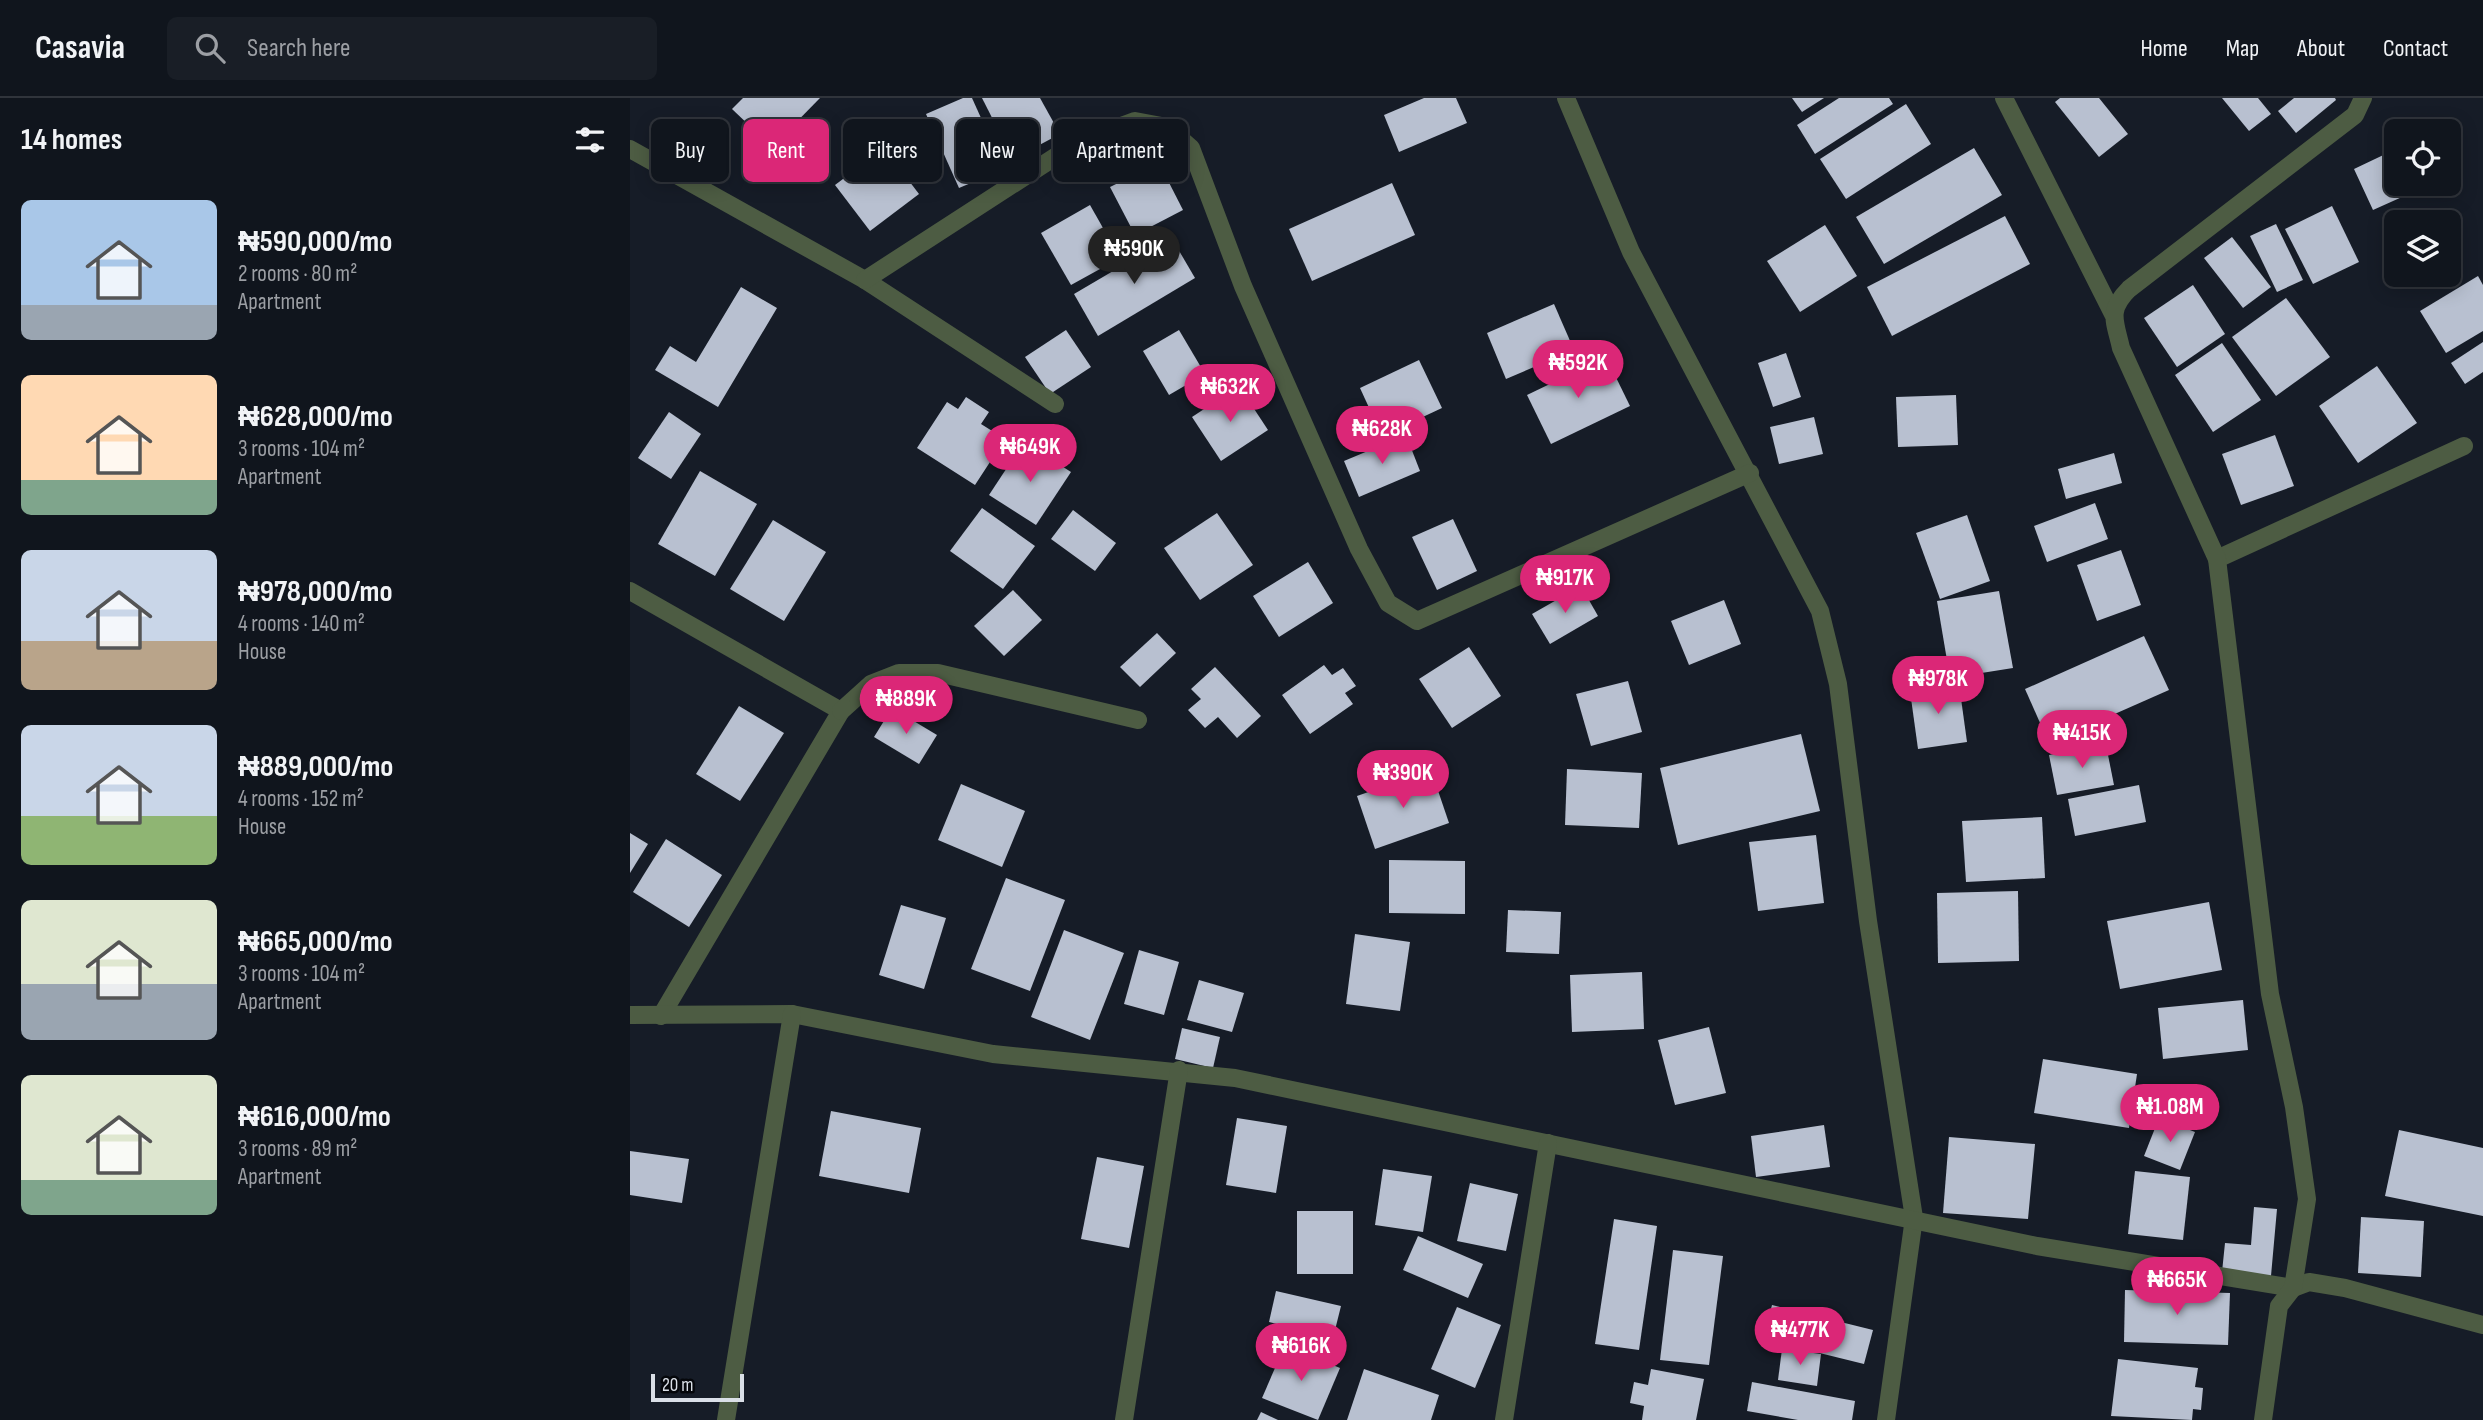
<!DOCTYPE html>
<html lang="en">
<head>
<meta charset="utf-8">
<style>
  body { margin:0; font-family:"Sofia Sans Condensed",sans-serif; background:#191e26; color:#f1f3f6; height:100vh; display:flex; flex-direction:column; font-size:26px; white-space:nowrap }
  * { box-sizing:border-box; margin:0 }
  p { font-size:23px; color:#9c9fa4 }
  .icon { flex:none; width:38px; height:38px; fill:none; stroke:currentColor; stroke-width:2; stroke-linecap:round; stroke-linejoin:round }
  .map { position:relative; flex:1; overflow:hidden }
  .details { display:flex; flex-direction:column; background:#10151d; width:630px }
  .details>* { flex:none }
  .guide { position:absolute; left:21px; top:21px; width:665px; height:63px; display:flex; gap:14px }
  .tools { position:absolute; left:1754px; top:21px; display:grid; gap:14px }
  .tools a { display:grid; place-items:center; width:77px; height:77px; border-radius:10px; background:#10151d; box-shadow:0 4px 18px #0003,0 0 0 2px #30343b; font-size:35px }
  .scale { position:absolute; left:21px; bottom:18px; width:93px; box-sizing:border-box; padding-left:7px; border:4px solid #dadfe7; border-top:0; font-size:19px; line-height:24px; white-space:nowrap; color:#dadfe7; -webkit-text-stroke:5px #05070b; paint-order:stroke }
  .price { position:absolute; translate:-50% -60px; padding:0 16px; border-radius:24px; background:#db2777; color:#fff; font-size:23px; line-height:46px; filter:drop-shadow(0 2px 4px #0008) }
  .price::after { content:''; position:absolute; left:50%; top:42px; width:21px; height:16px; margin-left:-10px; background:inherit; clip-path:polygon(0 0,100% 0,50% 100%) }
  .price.selected { background:#222; color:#fff }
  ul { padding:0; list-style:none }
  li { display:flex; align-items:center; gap:21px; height:175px; padding:0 21px }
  li span { display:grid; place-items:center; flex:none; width:196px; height:140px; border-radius:10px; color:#555 }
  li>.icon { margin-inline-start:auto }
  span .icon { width:84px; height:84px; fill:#fffc; stroke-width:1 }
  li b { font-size:30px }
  h2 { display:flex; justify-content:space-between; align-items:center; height:84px; padding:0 21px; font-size:30px }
  .chip { padding:0 24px; border-radius:10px; background:#10151d; box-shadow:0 4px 18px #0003,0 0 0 2px #30343b; font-size:24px; line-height:63px }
  .chip.selected { background:#db2777; color:#fff }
  header { display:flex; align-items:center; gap:42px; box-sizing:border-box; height:98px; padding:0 35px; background:#10151d; border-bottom:2px solid #30343b }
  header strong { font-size:33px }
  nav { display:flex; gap:38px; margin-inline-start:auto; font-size:24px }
  .search { width:490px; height:63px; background:#191e26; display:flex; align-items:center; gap:18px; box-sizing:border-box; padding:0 24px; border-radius:10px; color:#9c9fa4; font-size:26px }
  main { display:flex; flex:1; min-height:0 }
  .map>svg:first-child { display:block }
  .building { fill:#b8c0d0 }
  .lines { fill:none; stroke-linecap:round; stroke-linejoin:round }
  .street { stroke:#4d5c43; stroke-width:18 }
</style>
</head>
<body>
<header>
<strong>Casavia</strong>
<div class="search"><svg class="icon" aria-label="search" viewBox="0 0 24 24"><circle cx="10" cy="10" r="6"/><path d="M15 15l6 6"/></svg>Search here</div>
<nav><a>Home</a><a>Map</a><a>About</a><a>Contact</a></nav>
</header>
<main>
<section class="details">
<h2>14 homes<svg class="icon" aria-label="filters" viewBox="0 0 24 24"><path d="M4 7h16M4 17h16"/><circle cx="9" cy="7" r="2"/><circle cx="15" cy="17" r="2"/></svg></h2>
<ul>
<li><span style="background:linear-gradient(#a9c7e8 75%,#9aa5b1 0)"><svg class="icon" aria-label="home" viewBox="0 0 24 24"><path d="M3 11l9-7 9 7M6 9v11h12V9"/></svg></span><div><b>₦590,000/mo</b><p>2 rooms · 80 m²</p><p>Apartment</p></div></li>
<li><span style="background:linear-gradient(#ffd9b3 75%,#7fa58c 0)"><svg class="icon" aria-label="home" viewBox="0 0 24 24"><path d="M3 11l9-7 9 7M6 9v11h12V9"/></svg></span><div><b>₦628,000/mo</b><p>3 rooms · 104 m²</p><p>Apartment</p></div></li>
<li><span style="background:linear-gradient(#c9d6e8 65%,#b9a48a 0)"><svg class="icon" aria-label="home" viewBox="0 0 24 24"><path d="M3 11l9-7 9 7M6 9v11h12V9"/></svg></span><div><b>₦978,000/mo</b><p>4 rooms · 140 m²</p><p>House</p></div></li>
<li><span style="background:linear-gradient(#c9d6e8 65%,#8fb573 0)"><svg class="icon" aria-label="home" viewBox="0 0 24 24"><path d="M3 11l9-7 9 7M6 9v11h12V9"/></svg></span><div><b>₦889,000/mo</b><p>4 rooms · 152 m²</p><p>House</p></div></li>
<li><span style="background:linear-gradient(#dfe7d0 60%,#9aa5b1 0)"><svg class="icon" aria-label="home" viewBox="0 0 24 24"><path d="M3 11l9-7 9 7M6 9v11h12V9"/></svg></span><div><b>₦665,000/mo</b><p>3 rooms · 104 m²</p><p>Apartment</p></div></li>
<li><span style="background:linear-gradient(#dfe7d0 75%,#7fa58c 0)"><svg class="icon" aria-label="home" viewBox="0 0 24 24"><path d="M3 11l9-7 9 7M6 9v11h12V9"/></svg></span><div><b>₦616,000/mo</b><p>3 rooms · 89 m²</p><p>Apartment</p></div></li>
</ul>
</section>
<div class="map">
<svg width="1853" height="1322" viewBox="0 0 1853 1322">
  <rect width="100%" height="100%" fill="#161c27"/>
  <g class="building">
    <polygon points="113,0 190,0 142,49 102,11"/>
    <polygon points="333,0 342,0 374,71 329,90 296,16"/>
    <polygon points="352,0 410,0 430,36 383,61"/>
    <polygon points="794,0 826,0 837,25 769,54 754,17"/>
    <polygon points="1162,0 1194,0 1172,14"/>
    <polygon points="1209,0 1259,0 1263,6 1185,56 1167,27"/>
    <polygon points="1430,0 1469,0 1498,36 1469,59 1425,4"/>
    <polygon points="1592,0 1628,0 1641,16 1619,33"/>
    <polygon points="1664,0 1705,0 1706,2 1666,35 1648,13"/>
    <polygon points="1276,6 1301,46 1216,101 1190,61"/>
    <polygon points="254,50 289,96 240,133 205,87"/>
    <polygon points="1344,50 1372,97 1254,166 1226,119"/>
    <polygon points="1766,51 1766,86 1801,86 1743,112 1724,71"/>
    <polygon points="529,65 553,112 505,137 480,89"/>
    <polygon points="762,85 785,137 682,183 659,131"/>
    <polygon points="460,107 490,160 441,187 411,135"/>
    <polygon points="1702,108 1729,164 1683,186 1655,131"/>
    <polygon points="1375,118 1400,166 1262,238 1237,189"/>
    <polygon points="1646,126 1673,182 1647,194 1620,138"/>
    <polygon points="1195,127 1227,178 1170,214 1137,163"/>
    <polygon points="541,139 565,180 468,238 444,196"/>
    <polygon points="1602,139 1641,189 1613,210 1574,160"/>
    <polygon points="1848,178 1853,187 1853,233 1816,255 1790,213"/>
    <polygon points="1563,187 1595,236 1547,269 1514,220"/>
    <polygon points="111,189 147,210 88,309 25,272 40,248 66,264"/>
    <polygon points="1656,200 1700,259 1646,298 1602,239"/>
    <polygon points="924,206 944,252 876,281 857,235"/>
    <polygon points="436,232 461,269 420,296 395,259"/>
    <polygon points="549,232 575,276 539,297 513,253"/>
    <polygon points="1853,244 1853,274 1835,286 1821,265"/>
    <polygon points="1592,245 1631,302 1583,334 1545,277"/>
    <polygon points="1156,255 1171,299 1143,309 1128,265"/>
    <polygon points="976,259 1000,308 921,346 897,297"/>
    <polygon points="789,262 812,310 752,338 730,290"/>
    <polygon points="1747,268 1787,325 1728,365 1689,308"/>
    <polygon points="609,288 638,332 591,363 562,319"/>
    <polygon points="1326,297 1328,347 1268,349 1266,299"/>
    <polygon points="336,299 359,314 351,326 375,341 345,387 287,350 317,304 328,311"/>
    <polygon points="39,314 71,336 41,381 8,360"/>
    <polygon points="1184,319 1193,356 1149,366 1140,329"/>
    <polygon points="776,337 790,373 729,399 714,363"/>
    <polygon points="1645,337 1664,388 1611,407 1592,356"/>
    <polygon points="394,344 441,374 406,427 359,397"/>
    <polygon points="1484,355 1492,385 1436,401 1428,371"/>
    <polygon points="70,373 127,406 85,478 28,446"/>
    <polygon points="1465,405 1478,441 1417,464 1404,428"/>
    <polygon points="352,410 405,448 373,491 320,453"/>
    <polygon points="443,412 486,445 465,473 421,441"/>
    <polygon points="587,415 623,467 570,502 534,450"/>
    <polygon points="1337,417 1360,483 1310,501 1286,435"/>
    <polygon points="823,421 847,473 807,492 782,439"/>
    <polygon points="143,422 196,454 154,523 100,491"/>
    <polygon points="1491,452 1511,507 1467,523 1447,467"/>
    <polygon points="678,464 703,505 649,539 623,498"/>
    <polygon points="951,488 968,518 920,546 902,516"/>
    <polygon points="383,492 412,522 374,558 344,528"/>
    <polygon points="1369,493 1383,570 1320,580 1307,503"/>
    <polygon points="1094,502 1111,546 1059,567 1041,523"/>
    <polygon points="527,535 546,555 510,589 490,569"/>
    <polygon points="1514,538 1539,592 1419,645 1395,591"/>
    <polygon points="839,549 871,598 822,630 789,581"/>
    <polygon points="694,567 702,577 713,570 726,588 715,595 723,606 680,636 652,597"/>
    <polygon points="585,569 631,618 607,640 588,619 575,630 558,612 571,601 561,591"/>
    <polygon points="998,583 1012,634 961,648 946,596"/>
    <polygon points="1329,586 1337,644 1288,651 1280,593"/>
    <polygon points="109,608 154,635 110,703 66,676"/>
    <polygon points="262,610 307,637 289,666 244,639"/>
    <polygon points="1171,636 1190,713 1048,747 1030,670"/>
    <polygon points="1476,647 1484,687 1427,697 1419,657"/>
    <polygon points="937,671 1012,675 1009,730 935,727"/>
    <polygon points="801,672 819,725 745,751 727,698"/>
    <polygon points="331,686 395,713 372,769 308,742"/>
    <polygon points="1509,687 1516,724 1445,738 1438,701"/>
    <polygon points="1412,719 1415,780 1336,784 1332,723"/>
    <polygon points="0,735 18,746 0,775"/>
    <polygon points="1186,737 1194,805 1128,813 1119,744"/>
    <polygon points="36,741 92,777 59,829 3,794"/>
    <polygon points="759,762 835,763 835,816 759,815"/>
    <polygon points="376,780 435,802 400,893 341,871"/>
    <polygon points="1388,793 1389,863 1308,865 1307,795"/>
    <polygon points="1579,804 1592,872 1490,891 1477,823"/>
    <polygon points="271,807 316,820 294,891 249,877"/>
    <polygon points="878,812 931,814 929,856 876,854"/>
    <polygon points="434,832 494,855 460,942 401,919"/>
    <polygon points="725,836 780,844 770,913 716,906"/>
    <polygon points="509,852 549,864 534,917 494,906"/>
    <polygon points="1012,874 1014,931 942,934 940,877"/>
    <polygon points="569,882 614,895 602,934 557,922"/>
    <polygon points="1613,902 1618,952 1533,961 1528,910"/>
    <polygon points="1079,929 1096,995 1045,1007 1028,942"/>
    <polygon points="552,930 590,939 583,970 545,961"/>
    <polygon points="1413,961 1507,976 1499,1030 1404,1015"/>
    <polygon points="201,1013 291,1030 279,1095 189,1078"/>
    <polygon points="607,1020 657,1028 646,1095 596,1087"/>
    <polygon points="1529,1020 1565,1034 1550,1072 1514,1058"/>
    <polygon points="1194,1027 1200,1069 1126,1079 1121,1038"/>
    <polygon points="1769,1032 1853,1050 1853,1118 1755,1098"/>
    <polygon points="1319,1039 1405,1046 1398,1121 1313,1115"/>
    <polygon points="0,1053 59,1061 52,1105 0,1097"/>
    <polygon points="467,1059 514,1068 499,1150 451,1141"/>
    <polygon points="753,1071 802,1078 793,1134 745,1127"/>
    <polygon points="1505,1073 1560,1079 1553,1142 1498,1136"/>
    <polygon points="840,1085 888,1096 876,1153 827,1143"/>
    <polygon points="1624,1109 1647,1111 1641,1178 1592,1174 1595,1145 1621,1147"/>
    <rect x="667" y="1113" width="56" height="63"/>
    <polygon points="1731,1119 1794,1123 1791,1179 1728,1175"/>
    <polygon points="984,1121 1027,1128 1009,1252 965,1246"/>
    <polygon points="788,1138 853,1166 838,1200 773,1172"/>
    <polygon points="1043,1152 1093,1158 1079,1267 1030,1262"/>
    <polygon points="1495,1192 1600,1195 1598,1247 1494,1244"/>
    <polygon points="646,1193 711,1208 703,1240 639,1224"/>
    <polygon points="1142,1207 1243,1232 1234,1266 1133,1241"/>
    <polygon points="827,1209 871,1227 845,1290 801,1271"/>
    <polygon points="655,1247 710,1270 688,1322 632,1300"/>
    <polygon points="1152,1251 1191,1256 1187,1288 1148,1282"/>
    <polygon points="1488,1261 1568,1270 1565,1289 1573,1290 1571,1312 1563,1311 1562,1322 1481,1318"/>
    <polygon points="734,1271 809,1297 801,1322 717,1322"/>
    <polygon points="1021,1271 1074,1281 1066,1322 1012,1322 1014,1308 1000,1305 1004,1284 1018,1287"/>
    <polygon points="1122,1284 1225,1303 1222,1322 1168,1322 1117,1313"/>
    <polygon points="631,1314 648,1322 627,1322"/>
  </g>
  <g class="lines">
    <g class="street">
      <polyline points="936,0 1001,154 1190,513 1208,586 1238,823 1284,1120 1256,1322"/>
      <polyline points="1374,0 1483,216"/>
      <polyline points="0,51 235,182 425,306"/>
      <polyline points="235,182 448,44 505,23 537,29 561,50 613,188 729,451 758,505 787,523 1120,375"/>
      <polyline points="1587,461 1834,348"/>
      <polyline points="0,493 211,613 31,918"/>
      <polyline points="211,613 241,586 269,575 308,575 508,622"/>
      <polyline points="0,917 162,916 363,956 605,980 1407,1148 1663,1190 1679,1184 1715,1190 1853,1227"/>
      <polyline points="96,1322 162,916"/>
      <polyline points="494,1322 549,972"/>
      <polyline points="874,1322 918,1045"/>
      <path d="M1633,1322l16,-114 14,-18 14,-89 -13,-92 -24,-113 -53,-435 -96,-211c-6,-27 -14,-37 8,-59l226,-174 8,-17"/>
    </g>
  </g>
</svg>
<div class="tools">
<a><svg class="icon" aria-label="locate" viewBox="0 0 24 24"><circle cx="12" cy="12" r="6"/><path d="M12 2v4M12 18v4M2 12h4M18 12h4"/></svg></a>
<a><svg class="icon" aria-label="layers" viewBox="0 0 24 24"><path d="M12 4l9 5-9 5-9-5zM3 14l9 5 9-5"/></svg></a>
</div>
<div class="scale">20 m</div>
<b class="price selected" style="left:504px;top:188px">₦590K</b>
<b class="price" style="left:948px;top:302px">₦592K</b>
<b class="price" style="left:600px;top:326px">₦632K</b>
<b class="price" style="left:752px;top:368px">₦628K</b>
<b class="price" style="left:400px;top:386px">₦649K</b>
<b class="price" style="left:935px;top:517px">₦917K</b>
<b class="price" style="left:1308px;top:618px">₦978K</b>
<b class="price" style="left:276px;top:638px">₦889K</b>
<b class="price" style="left:1452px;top:672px">₦415K</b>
<b class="price" style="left:773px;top:712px">₦390K</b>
<b class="price" style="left:1540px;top:1046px">₦1.08M</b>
<b class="price" style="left:1547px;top:1219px">₦665K</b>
<b class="price" style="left:1170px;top:1269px">₦477K</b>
<b class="price" style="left:671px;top:1285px">₦616K</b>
<div class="guide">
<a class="chip">Buy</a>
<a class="chip selected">Rent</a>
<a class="chip">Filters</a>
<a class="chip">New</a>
<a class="chip">Apartment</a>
</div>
</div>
</main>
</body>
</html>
